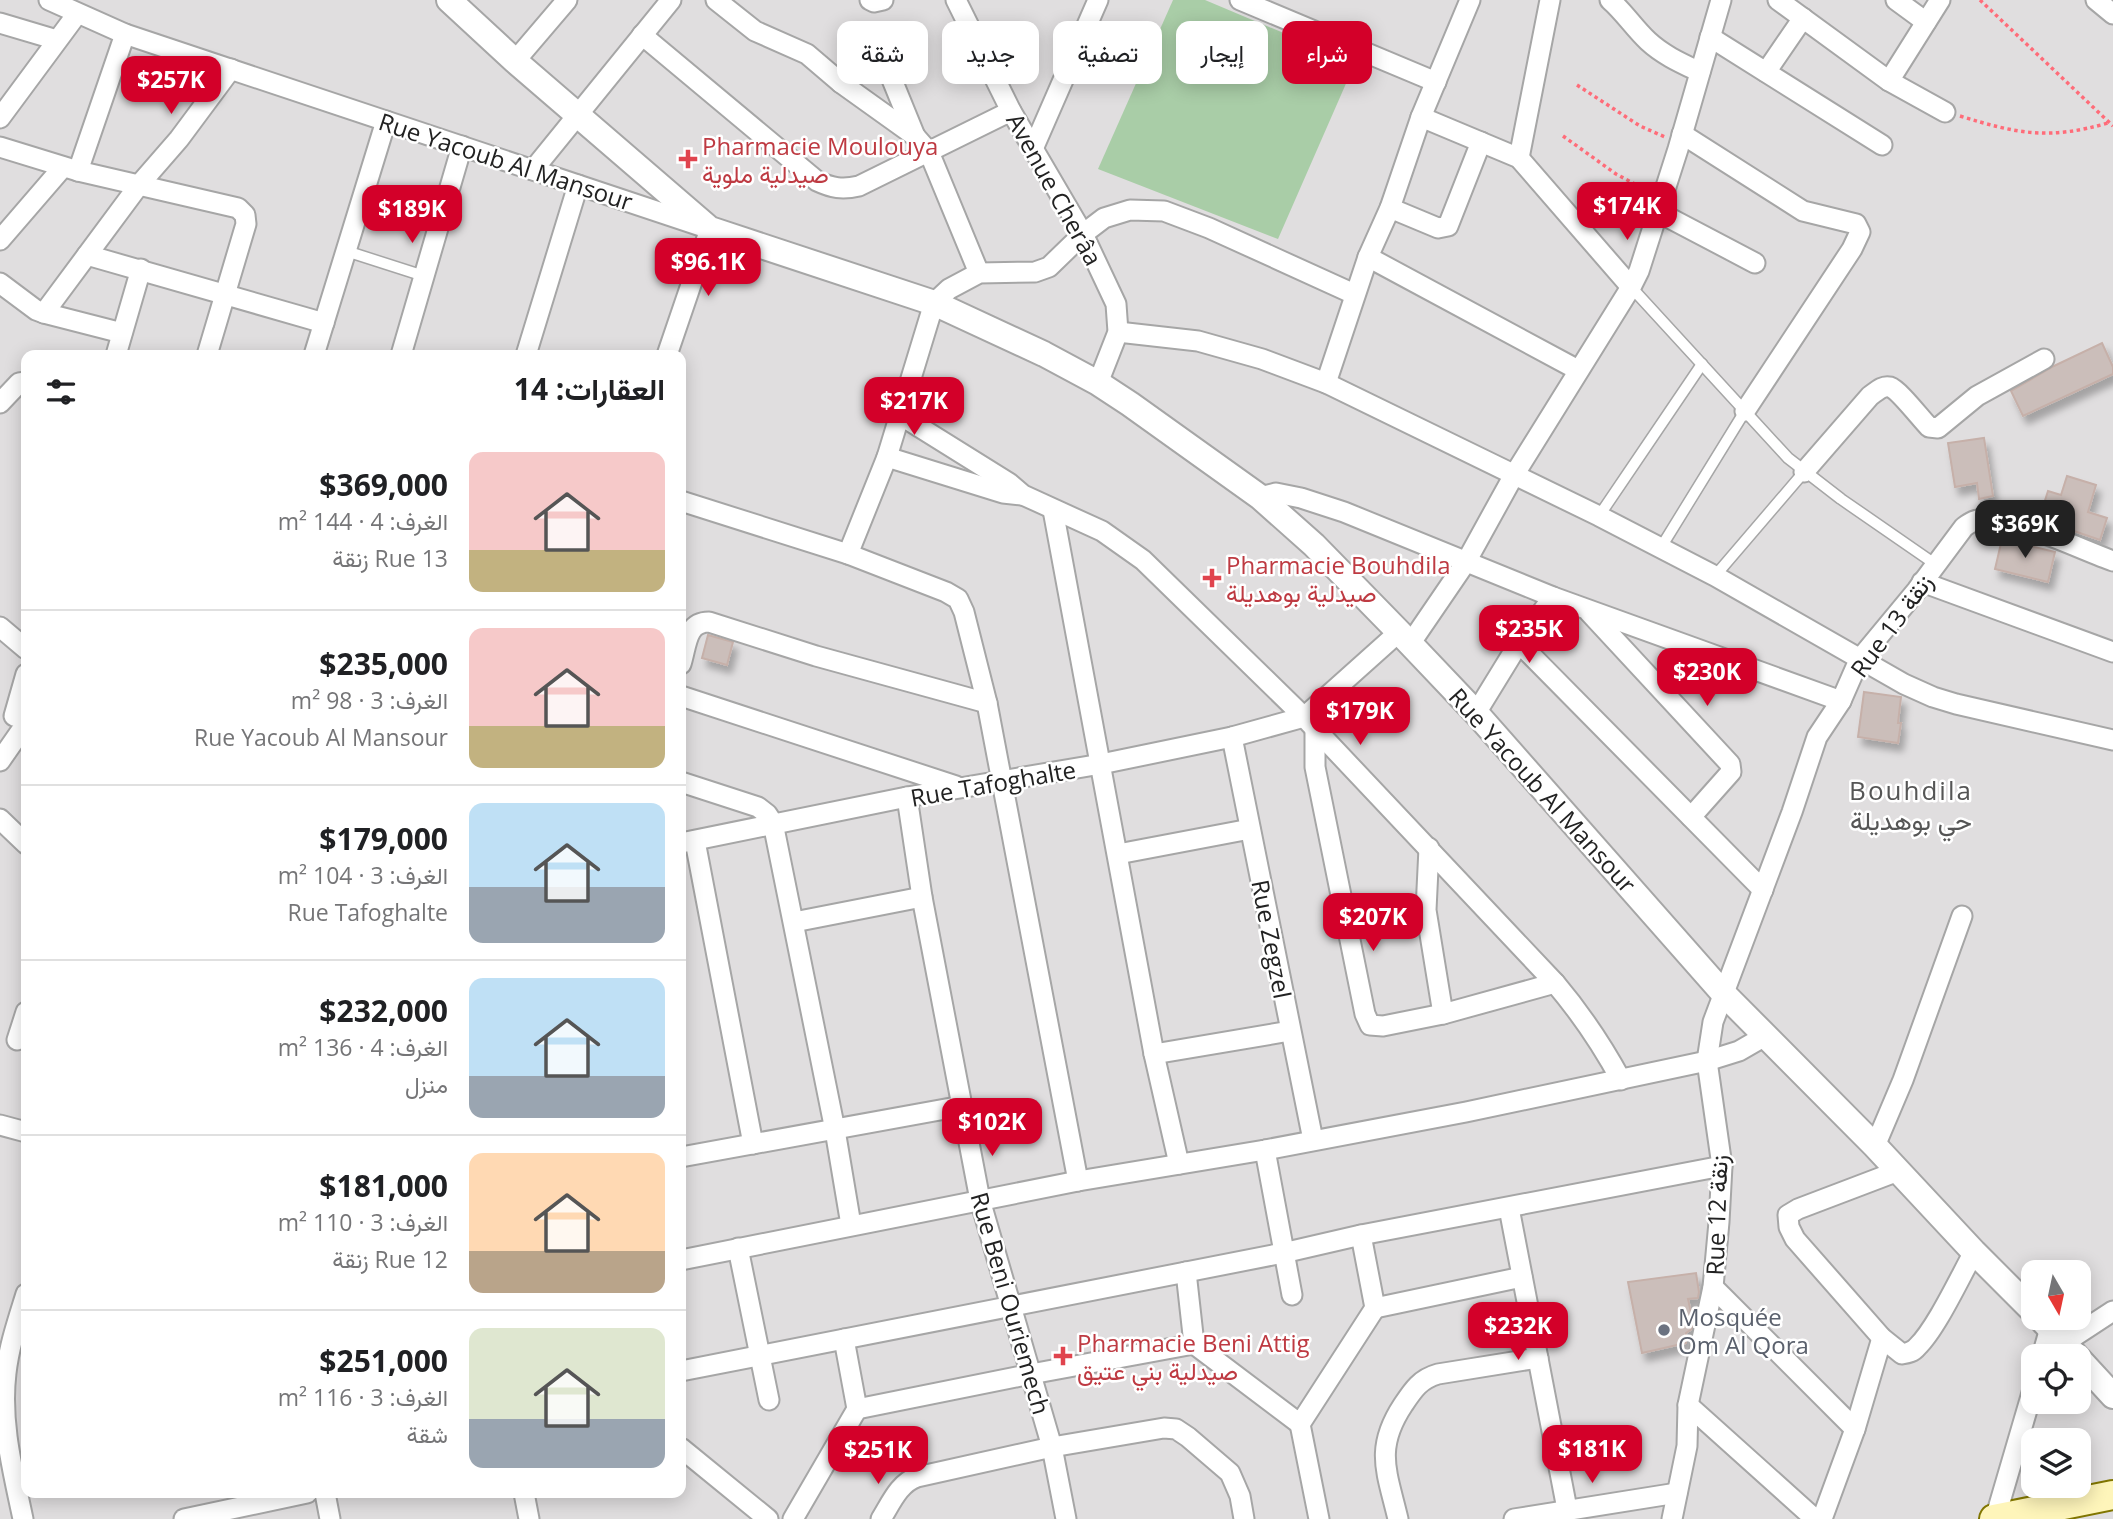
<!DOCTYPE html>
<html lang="ar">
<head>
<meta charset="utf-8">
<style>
  body { margin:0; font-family:"Open Sans",Vazirmatn,sans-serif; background:#f6f6f6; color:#202124; direction:rtl; height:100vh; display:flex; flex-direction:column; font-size:26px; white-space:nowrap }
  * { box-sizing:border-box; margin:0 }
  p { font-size:23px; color:#757577 }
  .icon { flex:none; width:38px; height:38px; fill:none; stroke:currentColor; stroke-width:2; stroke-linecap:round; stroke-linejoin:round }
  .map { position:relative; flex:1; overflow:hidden; direction:ltr }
  .drawer { position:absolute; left:21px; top:350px; width:665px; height:1148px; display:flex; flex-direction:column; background:#fff; border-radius:14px; box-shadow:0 4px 18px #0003; direction:rtl }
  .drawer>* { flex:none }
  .guide { position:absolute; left:707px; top:21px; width:665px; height:63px; direction:rtl; display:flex; gap:14px }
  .needle { width:46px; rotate:171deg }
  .controls { position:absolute; left:2021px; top:1260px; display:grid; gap:14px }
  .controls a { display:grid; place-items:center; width:70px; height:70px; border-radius:14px; background:#fff; box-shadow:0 4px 18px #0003; font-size:35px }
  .price { position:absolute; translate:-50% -60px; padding:0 16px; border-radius:14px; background:#d30029; color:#fff; font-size:23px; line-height:46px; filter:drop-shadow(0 2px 4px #0008) }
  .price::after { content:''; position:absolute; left:50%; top:42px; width:21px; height:16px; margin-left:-10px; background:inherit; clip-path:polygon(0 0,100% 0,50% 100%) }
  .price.current { background:#222; color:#fff }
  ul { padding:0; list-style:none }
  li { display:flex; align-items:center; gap:21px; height:175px; padding:0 21px }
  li+li { border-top:2px solid #e0e0e0 }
  li span { display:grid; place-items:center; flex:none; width:196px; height:140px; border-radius:14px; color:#555 }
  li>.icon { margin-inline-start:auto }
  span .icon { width:84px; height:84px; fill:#fffc; stroke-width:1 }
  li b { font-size:30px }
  h2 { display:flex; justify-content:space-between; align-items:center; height:84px; padding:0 21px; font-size:30px }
  .chip { padding:0 24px; border-radius:14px; background:#fff; box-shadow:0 4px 18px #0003; font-size:24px; line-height:63px }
  .chip.current { background:#d30029; color:#fff }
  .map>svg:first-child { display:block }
  .residential { fill:#e0dedf; fill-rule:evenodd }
  .cemetery { fill:#a9cda7 }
  .building { fill:#cbbeba; stroke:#c6b0a9; stroke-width:2; filter:url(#shadow) }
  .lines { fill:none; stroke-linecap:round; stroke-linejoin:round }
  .service-casing { stroke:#a6a6a6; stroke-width:13 }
  .minor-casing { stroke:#a6a6a6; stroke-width:23 }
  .tertiary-casing { stroke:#a6a6a6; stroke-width:28 }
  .secondary-casing { stroke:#817600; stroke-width:32 }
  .path { stroke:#ff6c79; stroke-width:3.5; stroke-dasharray:3.5 3.5; stroke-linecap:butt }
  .service { stroke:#fff; stroke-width:10 }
  .minor { stroke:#fff; stroke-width:19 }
  .tertiary { stroke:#fff; stroke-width:24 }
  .secondary { stroke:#fef5ba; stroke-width:28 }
  .health-dot { fill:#e0444e; stroke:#fff; stroke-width:2.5 }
  .worship-dot { fill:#6b7280; stroke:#fff; stroke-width:2.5 }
  .labels { text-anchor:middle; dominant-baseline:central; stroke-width:5; stroke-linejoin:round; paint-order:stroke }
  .health-label { font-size:24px; fill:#be3a42; stroke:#fff; text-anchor:start }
  .street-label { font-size:24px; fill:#222; stroke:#fff }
  .worship-label { font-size:24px; fill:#5b616d; stroke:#fff; text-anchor:start }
  .neighbourhood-label { font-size:26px; letter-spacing:2px; fill:#555; stroke:#fff }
</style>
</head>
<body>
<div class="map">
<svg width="2113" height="1519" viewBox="0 0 2113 1519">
  <defs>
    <filter id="shadow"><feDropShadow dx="4.5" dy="8" stdDeviation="3.5" flood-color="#0004"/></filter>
  </defs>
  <rect width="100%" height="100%" fill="#f2ede8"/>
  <path class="residential" d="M0,0h2113v1519h-2113zM26,355h655v1138h-655zM2034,1272h45v46h-45zM2034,1356h45v46h-45zM2034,1440h45v46h-45z"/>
  <polygon class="cemetery" points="1173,0 1205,0 1355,63 1278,239 1098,169"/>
  <g class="building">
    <polygon points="2102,343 2113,367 2113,374 2023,416 2011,391 2054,366"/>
    <polygon points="1984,438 1993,496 1979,499 1977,483 1955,487 1948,443"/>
    <polygon points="2067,476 2096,485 2088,512 2107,518 2100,540 2039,519 2048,491 2061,495"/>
    <polygon points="2002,539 2055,552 2048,582 1995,569"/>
    <polygon points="708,635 733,642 727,665 702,658"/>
    <polygon points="1864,692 1901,697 1898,723 1901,723 1898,743 1858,737"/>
    <polygon points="1696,1273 1699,1292 1698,1298 1688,1299 1693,1322 1692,1329 1686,1333 1686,1343 1642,1353 1628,1282"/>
  </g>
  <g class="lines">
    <defs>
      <g id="service">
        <polyline points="346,251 424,276"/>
        <polyline points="1631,287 1788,458 1841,499 1935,564"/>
        <polyline points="1599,516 1702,364"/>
        <polyline points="1660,549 1745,411"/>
        <polyline points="1715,576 1804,472"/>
      </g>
      <g id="minor">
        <polyline points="49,0 125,34 710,229 667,355"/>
        <polyline points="716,0 755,31 807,54 841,83 915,136 929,152 979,273"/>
        <polyline points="870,0 874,2 883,0"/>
        <polyline points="956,0 1011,111 1083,234 1116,304 1118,332 1098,383"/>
        <polyline points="1240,0 1436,82"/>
        <path d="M1610,0c14,12 24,28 38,41 15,14 33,22 52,31"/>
        <polyline points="1778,0 1889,81 1945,112"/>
        <polyline points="1896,0 1926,22"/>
        <polyline points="2096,0 2113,14"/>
        <polyline points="0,23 57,40"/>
        <path d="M642,35l175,146c15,7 25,9 42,5l152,-75"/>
        <polyline points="1710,37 1882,145"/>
        <polyline points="515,61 567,0"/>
        <polyline points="1766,72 1803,18"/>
        <polyline points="1889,81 1940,0"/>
        <polyline points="841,83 876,57 884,60 915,136"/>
        <polyline points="1421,117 1519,158 1631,287"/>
        <polyline points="0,118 77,14"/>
        <polyline points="1682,134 1803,211 1856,224 1860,232 1852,249 1745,411"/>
        <polyline points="0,147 78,171 238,208 245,215 246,224 207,355"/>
        <polyline points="1033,149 1098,0"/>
        <polyline points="1519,158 1550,0"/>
        <polyline points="533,170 671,0"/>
        <polyline points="78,171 125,34"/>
        <polyline points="1390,208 1438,228 1448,226 1481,142"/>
        <polyline points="1658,212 1755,263"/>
        <polyline points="0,240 63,167"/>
        <polyline points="87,255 324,323"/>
        <polyline points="1368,257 1578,370"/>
        <polyline points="0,283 36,310 44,313 122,333"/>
        <polyline points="44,313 139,185 179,139 231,69"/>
        <polyline points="1118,332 1198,341 1262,359 1326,383 1599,516 1715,576 1904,684 1933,697 1956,704 2113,740"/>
        <polyline points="116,355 141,269"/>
        <polyline points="314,355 386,121"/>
        <polyline points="401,355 462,146"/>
        <polyline points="526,355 578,185"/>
        <polyline points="1326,383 1368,257 1390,208 1421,117 1470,0"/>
        <polyline points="0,403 19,383 26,382"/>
        <path d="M900,415l109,68 14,12 79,36 41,29 161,157 251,266c27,32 46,60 66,97"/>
        <polyline points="887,457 1003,493 1022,495"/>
        <path d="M1804,472l66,-76c6,-4 12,-11 20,-9 9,3 31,32 39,40l9,1 39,-32 67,-37"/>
        <polyline points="1260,497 1276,493 1301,498 1344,512 1553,597 1841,701"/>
        <polyline points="681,501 848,554 946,592 958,599 964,612 987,703 1078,1181"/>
        <polyline points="1053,510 1154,1054 1179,1164"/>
        <polyline points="848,554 887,457 934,303 949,289 979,273 1035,272 1049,267 1083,234 1104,218 1130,210 1164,211 1209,228 1354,294"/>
        <polyline points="1922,582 2113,652"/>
        <polyline points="1589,612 1730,764 1731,772 1691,817"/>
        <polyline points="0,627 26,649"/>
        <polyline points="1519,643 1763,890"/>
        <polyline points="1410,644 1466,562 1514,475 1631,287 1639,271 1678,149 1721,0"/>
        <path d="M681,664c6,-19 5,-42 28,-42l107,34 171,47"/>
        <polyline points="681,696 956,786"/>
        <polyline points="1476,713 1519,643 1553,597"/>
        <polyline points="14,716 26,674"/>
        <polyline points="1315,729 1315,767 1365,1014 1370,1025 1383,1026 1443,1014 1555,983"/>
        <polyline points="1232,737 1313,1140"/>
        <polyline points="0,761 25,725"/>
        <polyline points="681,782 758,807 767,814 773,823 835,1130 851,1225"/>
        <polyline points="907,797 922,897 980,1200 1052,1447 1066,1519"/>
        <polyline points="0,819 26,844"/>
        <polyline points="695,841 753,1144"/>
        <polyline points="681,843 907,797 1101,764 1232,737 1304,717 1399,632"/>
        <polyline points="1429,848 1426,910 1443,1014"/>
        <polyline points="1118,854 1250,829"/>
        <polyline points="794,922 922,897"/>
        <polyline points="17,1040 26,1012"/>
        <polyline points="1154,1054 1290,1031"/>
        <polyline points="0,1125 26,1132"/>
        <polyline points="1875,1146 1903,1080 1962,916"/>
        <polyline points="1265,1150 1292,1295"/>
        <polyline points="681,1157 962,1106"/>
        <path d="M1898,1171l-100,38 -10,6 1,12 6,12 87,99 20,16c6,-1 11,-2 15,-7 19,-18 43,-70 57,-95"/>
        <polyline points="1509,1208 1567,1509"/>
        <polyline points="738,1248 769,1400"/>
        <polyline points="681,1260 1078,1181 1265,1150 1466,1112 1707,1061 1739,1051 1765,1036"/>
        <polyline points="1186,1272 1194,1344 1300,1424 1375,1308 1361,1235"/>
        <polyline points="1713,1287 1855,1429"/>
        <polyline points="1375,1308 1522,1277"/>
        <polyline points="2064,1343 2113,1311"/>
        <polyline points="2042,1356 2050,1328"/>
        <polyline points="681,1371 1283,1253 1361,1235 1722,1166"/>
        <polyline points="1688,1405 1815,1519"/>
        <polyline points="857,1409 1031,1374 1194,1344"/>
        <polyline points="1300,1424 1319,1519"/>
        <polyline points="681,1448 768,1519"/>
        <polyline points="325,1493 330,1519"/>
        <polyline points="524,1493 529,1519"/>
        <path d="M23,1519c-10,-48 -23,-96 -17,-146 3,-27 12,-53 20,-79"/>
        <polyline points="184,1519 307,1493"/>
        <polyline points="793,1519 857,1409 844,1339"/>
        <path d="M881,1519c10,-16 18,-36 36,-42l135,-30 112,-19 12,1 12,8 42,36 10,23 4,23"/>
        <path d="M1398,1519c-11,-47 -24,-70 5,-114 10,-15 17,-26 35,-31l100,-16"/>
        <polyline points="1514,1519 1677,1493"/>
        <path d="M1672,1519l15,-73 1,-41 25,-118 6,-65 3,-56 -15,-105 6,-39 79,-210 25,-75 24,-36 18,-41 58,-70 47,-63c7,-5 12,-8 20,-8 30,-2 98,31 129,42"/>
        <polyline points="1822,1519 1855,1429 1882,1338"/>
        <polyline points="1995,1519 2034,1386"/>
      </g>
      <g id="tertiary">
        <polyline points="449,0 515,61 710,229 934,303 1044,354 1098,383 1130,404 1260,497 1314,545 1399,632 1476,713 1723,993 1875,1146 1974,1252 2034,1312"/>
        <polyline points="2040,1318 2076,1356"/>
        <polyline points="2079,1359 2113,1396"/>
      </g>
      <polyline id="secondary" points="1994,1519 2113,1495"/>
    </defs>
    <use href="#service" class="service-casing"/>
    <use href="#minor" class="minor-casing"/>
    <use href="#tertiary" class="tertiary-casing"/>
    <use href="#secondary" class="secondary-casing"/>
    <g class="path">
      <polyline points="1980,0 2113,126"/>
      <polyline points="1577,85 1640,126 1665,137"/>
      <path d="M1960,116c58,18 89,24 148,7"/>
      <polyline points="1563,136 1616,174 1648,191"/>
    </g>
    <use href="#service" class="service"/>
    <use href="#minor" class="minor"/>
    <use href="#tertiary" class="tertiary"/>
    <use href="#secondary" class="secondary"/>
  </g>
  <g class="health-dot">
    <path d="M684.5 148.5h7v7h7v7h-7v7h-7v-7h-7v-7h7z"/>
    <path d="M1208.5 567.5h7v7h7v7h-7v7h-7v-7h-7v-7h7z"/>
    <path d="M1059.5 1345.5h7v7h7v7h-7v7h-7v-7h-7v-7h7z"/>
  </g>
  <circle class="worship-dot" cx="1664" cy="1330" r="7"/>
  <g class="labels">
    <g class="health-label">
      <text x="702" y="145">Pharmacie Moulouya<tspan x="702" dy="28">صيدلية ملوية</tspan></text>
      <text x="1226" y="564">Pharmacie Bouhdila<tspan x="1226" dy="28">صيدلية بوهديلة</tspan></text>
      <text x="1077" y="1342">Pharmacie Beni Attig<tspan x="1077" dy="28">صيدلية بني عتيق</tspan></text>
    </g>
    <g class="street-label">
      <text transform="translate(506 161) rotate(18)">Rue Yacoub Al Mansour</text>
      <text transform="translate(1055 189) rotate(61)">Avenue Cherâa</text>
      <text transform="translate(1891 625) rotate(-54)">Rue 13 زنقة</text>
      <text transform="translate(993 783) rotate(-10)">Rue Tafoghalte</text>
      <text transform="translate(1543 790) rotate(48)">Rue Yacoub Al Mansour</text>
      <text transform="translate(1272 939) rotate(79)">Rue Zegzel</text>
      <text transform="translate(1716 1215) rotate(-88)">Rue 12 زنقة</text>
      <text transform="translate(1011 1303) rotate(74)">Rue Beni Ouriemech</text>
    </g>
    <g class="worship-label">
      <text x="1678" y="1316">Mosquée<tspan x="1678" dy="28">Om Al Qora</tspan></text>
    </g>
    <g class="neighbourhood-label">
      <text x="1911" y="790">Bouhdila<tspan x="1911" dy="30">حي بوهديلة</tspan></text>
    </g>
  </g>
</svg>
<div class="controls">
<a><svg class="needle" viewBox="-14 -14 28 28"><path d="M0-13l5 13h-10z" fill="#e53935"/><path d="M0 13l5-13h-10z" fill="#757577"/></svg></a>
<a><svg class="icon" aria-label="locate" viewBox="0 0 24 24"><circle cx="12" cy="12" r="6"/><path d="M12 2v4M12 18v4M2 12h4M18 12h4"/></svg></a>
<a><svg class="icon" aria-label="layers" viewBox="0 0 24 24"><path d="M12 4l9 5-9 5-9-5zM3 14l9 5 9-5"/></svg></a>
</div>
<b class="price" style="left:171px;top:116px">$257K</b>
<b class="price" style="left:1627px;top:242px">$174K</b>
<b class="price" style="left:412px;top:245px">$189K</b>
<b class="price" style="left:708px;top:298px">$96.1K</b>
<b class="price" style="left:914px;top:437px">$217K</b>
<b class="price current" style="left:2025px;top:560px">$369K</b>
<b class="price" style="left:1529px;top:665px">$235K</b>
<b class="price" style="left:1707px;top:708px">$230K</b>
<b class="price" style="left:1360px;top:747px">$179K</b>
<b class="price" style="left:1373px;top:953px">$207K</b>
<b class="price" style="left:992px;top:1158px">$102K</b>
<b class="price" style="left:1518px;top:1362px">$232K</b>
<b class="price" style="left:1592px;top:1485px">$181K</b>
<b class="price" style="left:878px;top:1486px">$251K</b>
<div class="guide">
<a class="chip current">شراء</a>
<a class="chip">إيجار</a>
<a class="chip">تصفية</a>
<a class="chip">جديد</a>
<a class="chip">شقة</a>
</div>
<section class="drawer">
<h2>العقارات: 14<svg class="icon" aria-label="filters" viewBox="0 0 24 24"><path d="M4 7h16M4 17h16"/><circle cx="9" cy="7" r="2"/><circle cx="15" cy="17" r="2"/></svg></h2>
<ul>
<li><span style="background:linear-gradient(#f6c9c9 70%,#c2b280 0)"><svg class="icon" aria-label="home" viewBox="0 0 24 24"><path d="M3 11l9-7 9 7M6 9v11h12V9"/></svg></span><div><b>$369,000</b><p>الغرف: 4 · 144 m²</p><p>Rue 13 زنقة</p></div></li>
<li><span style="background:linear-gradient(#f6c9c9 70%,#c2b280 0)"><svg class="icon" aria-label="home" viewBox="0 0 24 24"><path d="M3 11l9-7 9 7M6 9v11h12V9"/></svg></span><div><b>$235,000</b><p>الغرف: 3 · 98 m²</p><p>Rue Yacoub Al Mansour</p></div></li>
<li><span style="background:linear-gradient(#bfe0f5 60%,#9aa5b1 0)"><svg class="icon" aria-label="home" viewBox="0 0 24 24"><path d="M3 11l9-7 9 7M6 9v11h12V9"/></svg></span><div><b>$179,000</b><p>الغرف: 3 · 104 m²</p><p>Rue Tafoghalte</p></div></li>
<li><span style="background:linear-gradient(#bfe0f5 70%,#9aa5b1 0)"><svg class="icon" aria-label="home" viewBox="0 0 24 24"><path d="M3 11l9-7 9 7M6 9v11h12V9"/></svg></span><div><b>$232,000</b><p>الغرف: 4 · 136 m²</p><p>منزل</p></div></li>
<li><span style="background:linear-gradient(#ffd9b3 70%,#b9a48a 0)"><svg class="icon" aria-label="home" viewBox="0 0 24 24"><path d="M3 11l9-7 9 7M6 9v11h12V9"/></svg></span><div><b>$181,000</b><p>الغرف: 3 · 110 m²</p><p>Rue 12 زنقة</p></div></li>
<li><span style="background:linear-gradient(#dfe7d0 65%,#9aa5b1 0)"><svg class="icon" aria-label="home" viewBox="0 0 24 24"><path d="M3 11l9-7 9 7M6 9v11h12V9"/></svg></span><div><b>$251,000</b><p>الغرف: 3 · 116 m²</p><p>شقة</p></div></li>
</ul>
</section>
</div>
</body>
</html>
